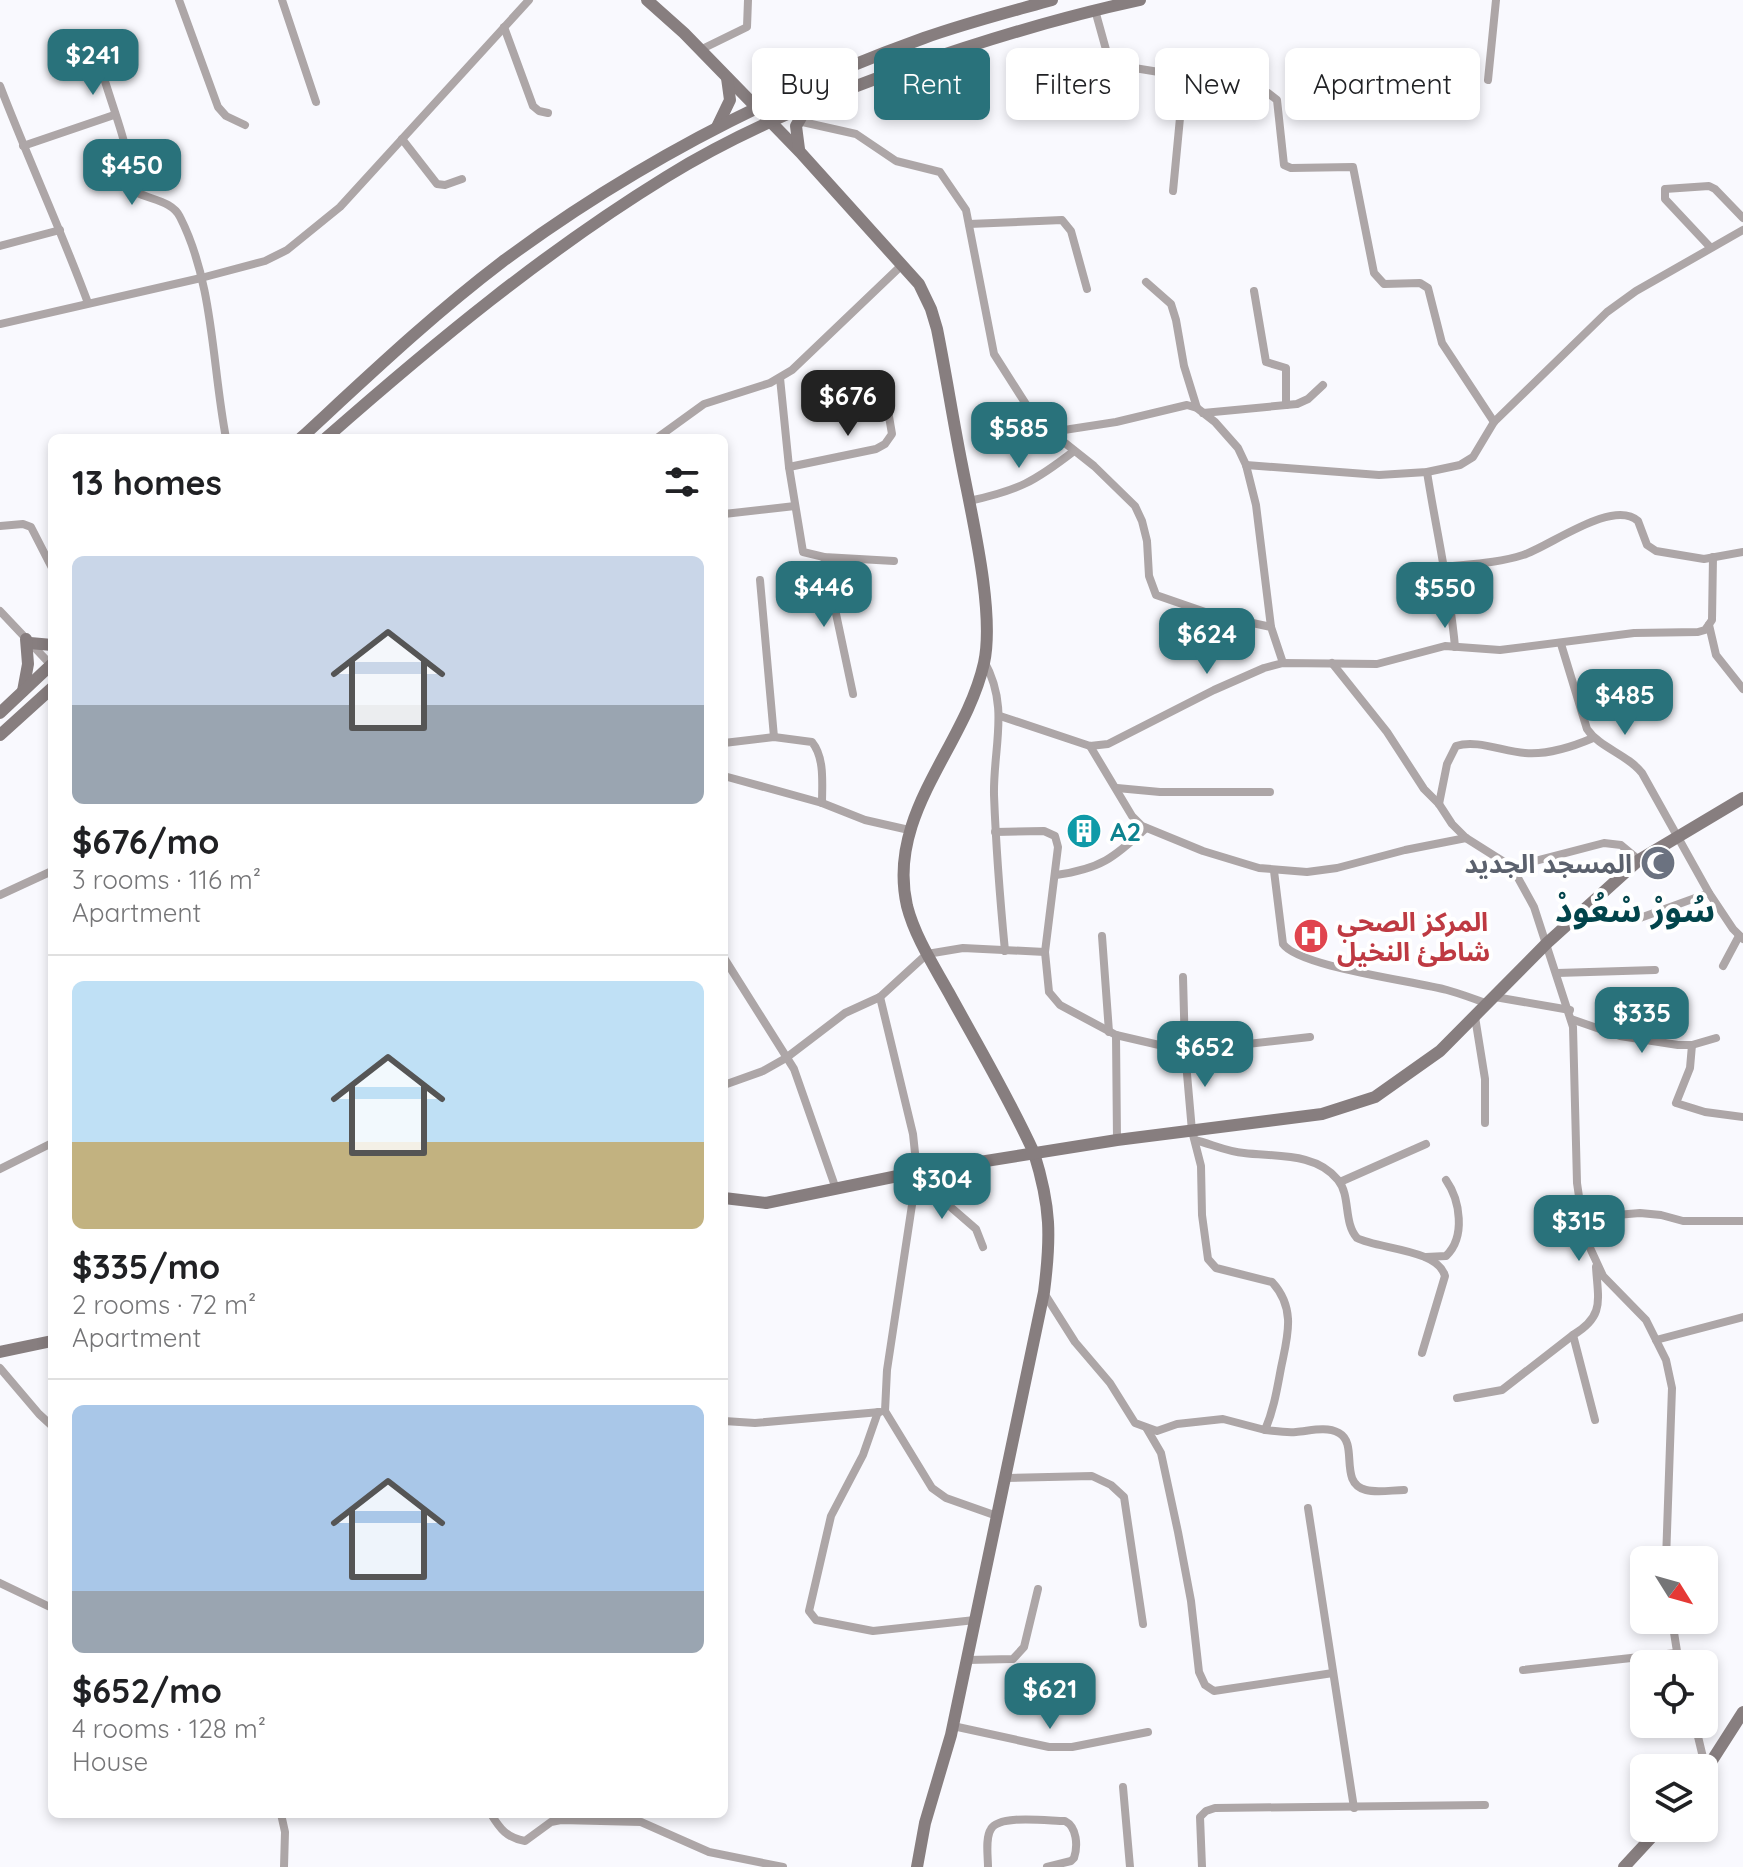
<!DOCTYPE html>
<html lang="en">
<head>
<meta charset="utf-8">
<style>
  body { margin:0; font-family:Quicksand,"Noto Sans Arabic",sans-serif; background:#f2f2f2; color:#202124; height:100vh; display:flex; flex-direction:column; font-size:30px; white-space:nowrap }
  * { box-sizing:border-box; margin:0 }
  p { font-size:26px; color:#757577 }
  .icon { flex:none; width:44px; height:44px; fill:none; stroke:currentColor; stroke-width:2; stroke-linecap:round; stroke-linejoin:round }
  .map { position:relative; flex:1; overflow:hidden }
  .side { position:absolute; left:48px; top:434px; width:680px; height:1384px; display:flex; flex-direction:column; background:#fff; border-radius:12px; box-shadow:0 4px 12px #0003 }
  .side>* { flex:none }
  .banner { position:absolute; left:752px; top:48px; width:760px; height:72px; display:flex; gap:16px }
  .needle { width:52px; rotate:127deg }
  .controls { position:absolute; left:1630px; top:1546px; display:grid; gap:16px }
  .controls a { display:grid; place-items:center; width:88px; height:88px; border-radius:12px; background:#fff; box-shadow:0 4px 12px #0003; font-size:40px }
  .price { position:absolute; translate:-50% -68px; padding:0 18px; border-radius:16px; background:#29727b; color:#fff; font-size:26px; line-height:52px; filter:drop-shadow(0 2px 4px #0008) }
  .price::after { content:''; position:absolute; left:50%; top:48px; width:24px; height:18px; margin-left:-12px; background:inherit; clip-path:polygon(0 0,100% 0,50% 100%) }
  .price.current { background:#222; color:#fff }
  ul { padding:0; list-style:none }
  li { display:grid; align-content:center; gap:16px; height:424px; padding:0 24px }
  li+li { border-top:2px solid #e0e0e0 }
  li span { display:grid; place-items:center; height:248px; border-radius:12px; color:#555 }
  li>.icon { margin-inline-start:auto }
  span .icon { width:144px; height:144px; fill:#fffc; stroke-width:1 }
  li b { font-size:34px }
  h2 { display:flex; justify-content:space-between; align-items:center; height:96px; padding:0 24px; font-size:34px }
  .chip { padding:0 28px; border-radius:12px; background:#fff; box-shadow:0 4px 12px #0003; font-size:28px; line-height:72px }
  .chip.current { background:#29727b; color:#fff }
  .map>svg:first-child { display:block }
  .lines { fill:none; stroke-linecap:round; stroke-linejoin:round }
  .street { stroke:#ada6a7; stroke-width:8 }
  .secondary { stroke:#877e7f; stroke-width:12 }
  .labels { text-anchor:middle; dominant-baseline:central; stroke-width:8; stroke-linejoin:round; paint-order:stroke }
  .culture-label { font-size:26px; font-weight:bold; fill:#0d838f; stroke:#fff; text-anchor:start }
  .worship-label { font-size:26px; font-weight:bold; fill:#5b616d; stroke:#fff; text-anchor:end }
  .health-label { font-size:26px; font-weight:bold; fill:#be3a42; stroke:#fff; text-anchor:start }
  .district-label { font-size:34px; font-weight:bold; fill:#02444b; stroke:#fff }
</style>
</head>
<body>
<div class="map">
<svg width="1743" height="1867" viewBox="0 0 1743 1867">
  <rect width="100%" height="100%" fill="#f9f9fe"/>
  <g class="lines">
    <g class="street">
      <polyline points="179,0 218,107 226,116 245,125"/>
      <polyline points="282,0 316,102"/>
      <polyline points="1095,10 1110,64 1220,82"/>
      <polyline points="504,27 533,106 539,111 548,113"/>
      <polyline points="700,50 747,27 748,0"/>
      <path d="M102,71c3,13 23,68 23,76 -1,13 -10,21 -1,35 13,19 46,14 56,35 34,67 32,149 46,221"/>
      <polyline points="1488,80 1496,0"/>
      <path d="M0,86c28,73 61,144 88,217"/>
      <polyline points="1251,89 1268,93 1277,100 1284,165 1291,168 1353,167 1374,273 1384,284 1420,283 1428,288 1442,343 1494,422"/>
      <polyline points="798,121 856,134 896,161 940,172 966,210 994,354 1036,420 1094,466 1135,506 1142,521 1147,541 1149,576 1156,595 1211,614 1271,627 1283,663"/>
      <polyline points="402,139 437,184 445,185 462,179"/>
      <polyline points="23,146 114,115"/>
      <polyline points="1173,191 1184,76"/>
      <polyline points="969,224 1062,220 1071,231 1087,289"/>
      <polyline points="0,246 60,230"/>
      <polyline points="1710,247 1665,199 1665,189 1709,186 1715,189 1743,218"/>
      <polyline points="1146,282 1171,304 1176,320 1184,366 1197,408"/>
      <polyline points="1254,291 1266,362 1286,368 1286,405"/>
      <polyline points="0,324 201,278 265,261 287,250 340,207 529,0"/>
      <polyline points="780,378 789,467 803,552 824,557 894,561"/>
      <polyline points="1203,413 1297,404 1308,399 1323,385"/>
      <polyline points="1051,432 1116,422 1187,405 1197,408 1215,422 1238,448 1246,465 1256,505 1271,627"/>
      <polyline points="657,438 704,404 770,383 792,370 903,264"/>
      <polyline points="1246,465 1379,475 1427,472 1460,465 1473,457 1494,422 1607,312 1636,291 1743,230"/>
      <polyline points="789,467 876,449 885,444 892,434 885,393"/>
      <path d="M1427,472c9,58 23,117 28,175"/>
      <path d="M969,501c50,-11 65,-19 105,-50"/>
      <polyline points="724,514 795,506"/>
      <polyline points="0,526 23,524 31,527 52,568"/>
      <polyline points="824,557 853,694"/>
      <path d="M1443,567c27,-3 55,-4 80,-12 26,-8 90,-57 115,-34l9,24 9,6 48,8 39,-7"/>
      <polyline points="760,580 774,737"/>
      <polyline points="0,611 52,666"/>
      <polyline points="1709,625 1716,655 1743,689"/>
      <path d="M1561,644l26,85c13,19 40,25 55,44l67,120 24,36 10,10"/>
      <path d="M984,661c26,46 9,86 10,134 2,52 6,104 11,156"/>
      <polyline points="1332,663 1387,732 1424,789 1439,804 1452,824 1466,838 1512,867 1534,907 1573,1027 1577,1183 1585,1237 1603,1276 1646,1320 1666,1360 1672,1388 1666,1560"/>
      <polyline points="1000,716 1090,746 1108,744 1214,690 1264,668 1283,663 1377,664 1445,646 1500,650 1634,633 1698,632 1705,630 1712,620 1713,557"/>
      <path d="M724,743l50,-6 38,5c13,16 10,42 10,61"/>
      <polyline points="1090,746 1132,816 1142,826 1203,851 1259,868 1307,872 1337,868 1405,850 1466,838"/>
      <polyline points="724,776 822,803 865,820 909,830"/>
      <polyline points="1117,788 1160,792 1270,792"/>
      <path d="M1439,804l8,-40 9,-18c21,-7 48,6 69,7 23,2 47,-6 68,-15"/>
      <polyline points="995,832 1044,831 1055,836 1058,847 1045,952 1049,992 1060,1005 1116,1035 1185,1051 1310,1037"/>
      <polyline points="1512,867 1604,843 1621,845 1639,860"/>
      <path d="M1274,871l9,73c16,23 132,37 164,46 14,4 28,9 41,14"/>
      <path d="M1056,875c44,-6 58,-17 90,-47"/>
      <polyline points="0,895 52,871"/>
      <polyline points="1640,918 1709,893"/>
      <polyline points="1102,936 1109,1032"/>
      <polyline points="724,958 794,1069 836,1189"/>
      <polyline points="1723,966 1739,936"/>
      <polyline points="1557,973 1655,970"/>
      <polyline points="880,997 913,1134 917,1172 887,1370 885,1411 932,1488 946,1498 997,1516"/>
      <polyline points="1495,997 1570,1010"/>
      <polyline points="1475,1017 1485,1079 1485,1123"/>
      <polyline points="1571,1019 1620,1036 1678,1045 1692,1045 1716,1038"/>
      <polyline points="1116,1035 1117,1140"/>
      <polyline points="1692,1045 1690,1068 1676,1103 1705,1112 1743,1117"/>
      <polyline points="724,1085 763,1071 786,1058 845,1013 880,997 927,954 963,948 1045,952"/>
      <path d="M1195,1140c16,4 33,12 49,13 31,4 72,-1 94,27 13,16 5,42 19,58 21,11 81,11 88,38l-23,77"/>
      <polyline points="0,1169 52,1143"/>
      <polyline points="916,1182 931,1190 976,1229 983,1247"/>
      <polyline points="1340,1182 1426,1144"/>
      <polyline points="1581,1218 1640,1213 1661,1215 1683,1221 1743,1221"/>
      <path d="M1426,1257l20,-1c20,-19 14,-56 0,-76"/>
      <path d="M1044,1293l31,49 35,41 25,40 22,8 20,-7 46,-5 42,11c9,-21 12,-41 16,-62 6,-30 16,-59 -9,-86l-56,-14 -8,-9 -6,-44 -1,-49 -9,-35 -7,-80 -2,-74"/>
      <polyline points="1656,1340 1743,1317"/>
      <polyline points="0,1368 39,1414 52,1426"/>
      <polyline points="1457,1398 1502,1390 1573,1335"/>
      <polyline points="878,1412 863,1455 831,1516 809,1611 816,1620 873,1631 975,1620"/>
      <path d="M1595,1420l-22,-85c32,-19 25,-35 23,-68"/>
      <polyline points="724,1421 755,1423 880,1412"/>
      <polyline points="1147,1429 1161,1453 1178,1532 1191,1601 1199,1672 1205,1685 1214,1691 1333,1673"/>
      <path d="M1265,1430c10,1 21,3 31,2 14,-1 30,-6 43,1 20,11 -1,50 27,57 11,3 27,0 38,0"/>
      <polyline points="1005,1478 1092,1476 1111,1485 1124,1497 1143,1624"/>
      <polyline points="1308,1508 1354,1808"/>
      <polyline points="0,1583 52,1608"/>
      <polyline points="1672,1620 1679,1664"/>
      <polyline points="967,1660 1013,1659 1024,1647 1038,1589"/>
      <polyline points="1523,1670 1676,1653"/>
      <polyline points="1695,1724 1706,1770"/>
      <polyline points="953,1726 1049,1747 1072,1747 1148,1732"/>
      <polyline points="1123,1787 1130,1867"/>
      <polyline points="281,1814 285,1832 284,1867"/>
      <path d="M491,1814c9,15 16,24 34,27l26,-19 10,-2 80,2 68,30 74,15"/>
      <path d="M988,1867c0,-11 -3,-29 3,-38 8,-15 58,-8 74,-8 12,6 13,25 9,37l-3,3 -24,6"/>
      <polyline points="1202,1867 1200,1817 1206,1811 1215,1808 1485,1805"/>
    </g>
    <g class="secondary">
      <path d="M647,0l37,33 116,119 119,132 12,25 6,20c9,45 16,91 25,136 10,52 33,148 22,198 -19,84 -98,151 -77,243 8,31 27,60 42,87 29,53 60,105 85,160 17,54 17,84 10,139l-93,443 -26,88 -8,44"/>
      <polyline points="717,127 730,100 727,78"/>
      <polyline points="799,149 796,126 807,107"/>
      <path d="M301,438c65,-60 130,-122 201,-176 128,-95 271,-170 422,-224 42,-15 85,-26 128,-38"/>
      <path d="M326,438c107,-94 218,-186 340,-261 76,-47 158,-80 242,-110 77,-27 153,-50 232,-67"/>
      <polyline points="30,643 52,645"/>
      <polyline points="23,691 28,664 26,639"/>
      <polyline points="0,713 52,664"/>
      <polyline points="0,735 52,688"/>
      <polyline points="724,1198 766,1203 917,1172 1117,1140 1322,1114 1375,1097 1440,1051 1547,943 1639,860 1743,798"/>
      <polyline points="0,1352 52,1341"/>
      <polyline points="1704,1773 1743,1712"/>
      <polyline points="1624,1867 1660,1828"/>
    </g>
  </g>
  <defs>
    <symbol id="building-disc" viewBox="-11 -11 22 22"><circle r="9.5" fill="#0f9aa8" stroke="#fff"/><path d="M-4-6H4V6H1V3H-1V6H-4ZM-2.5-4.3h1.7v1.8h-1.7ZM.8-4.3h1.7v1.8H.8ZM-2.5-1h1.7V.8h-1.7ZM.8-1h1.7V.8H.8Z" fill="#fff"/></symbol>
    <symbol id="mosque-disc" viewBox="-11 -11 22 22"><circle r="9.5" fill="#6b7280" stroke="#fff"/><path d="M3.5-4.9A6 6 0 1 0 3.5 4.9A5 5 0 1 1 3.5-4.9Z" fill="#fff"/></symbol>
    <symbol id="hospital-disc" viewBox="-11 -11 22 22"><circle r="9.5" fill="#e0444e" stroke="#fff"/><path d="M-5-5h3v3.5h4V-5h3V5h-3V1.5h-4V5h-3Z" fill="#fff"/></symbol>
  </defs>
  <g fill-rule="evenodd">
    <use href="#building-disc" x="1064" y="811" width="40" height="40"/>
    <use href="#mosque-disc" x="1638" y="843" width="40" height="40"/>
    <use href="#hospital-disc" x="1291" y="916" width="40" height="40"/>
  </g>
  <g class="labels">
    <g class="culture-label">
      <text x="1110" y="831">A2</text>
    </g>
    <g class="worship-label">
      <text x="1632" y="863">المسجد الجديد</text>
    </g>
    <g class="health-label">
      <text x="1337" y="921">المركز الصحي<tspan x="1337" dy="30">شاطئ النخيل</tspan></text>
    </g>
    <g class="district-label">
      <text x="1635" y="909">سُورْ سْعُودْ</text>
    </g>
  </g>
</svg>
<div class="controls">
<a><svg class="needle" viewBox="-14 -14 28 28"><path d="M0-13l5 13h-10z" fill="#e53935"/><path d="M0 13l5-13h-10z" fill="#757577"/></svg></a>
<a><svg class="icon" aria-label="locate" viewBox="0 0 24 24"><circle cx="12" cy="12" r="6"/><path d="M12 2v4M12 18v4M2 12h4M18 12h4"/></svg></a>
<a><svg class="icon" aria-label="layers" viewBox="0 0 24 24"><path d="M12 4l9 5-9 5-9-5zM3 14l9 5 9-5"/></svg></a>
</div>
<b class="price" style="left:93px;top:97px">$241</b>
<b class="price" style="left:132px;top:207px">$450</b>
<b class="price current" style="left:848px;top:438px">$676</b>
<b class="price" style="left:1019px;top:470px">$585</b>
<b class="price" style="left:824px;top:629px">$446</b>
<b class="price" style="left:1445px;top:630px">$550</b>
<b class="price" style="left:1207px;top:676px">$624</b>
<b class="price" style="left:1625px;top:737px">$485</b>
<b class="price" style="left:1642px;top:1055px">$335</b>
<b class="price" style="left:1205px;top:1089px">$652</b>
<b class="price" style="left:942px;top:1221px">$304</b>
<b class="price" style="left:1579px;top:1263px">$315</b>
<b class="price" style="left:1050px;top:1731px">$621</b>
<div class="banner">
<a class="chip">Buy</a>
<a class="chip current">Rent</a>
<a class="chip">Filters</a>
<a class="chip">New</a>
<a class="chip">Apartment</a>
</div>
<section class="side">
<h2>13 homes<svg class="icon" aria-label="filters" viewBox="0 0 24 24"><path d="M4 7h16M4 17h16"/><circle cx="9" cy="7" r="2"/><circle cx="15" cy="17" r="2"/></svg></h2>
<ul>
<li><span style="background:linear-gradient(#c9d6e8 60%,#9aa5b1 0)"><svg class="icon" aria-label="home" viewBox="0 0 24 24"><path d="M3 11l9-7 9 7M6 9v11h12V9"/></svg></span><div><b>$676/mo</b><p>3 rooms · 116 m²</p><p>Apartment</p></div></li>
<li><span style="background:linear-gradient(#bfe0f5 65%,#c2b280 0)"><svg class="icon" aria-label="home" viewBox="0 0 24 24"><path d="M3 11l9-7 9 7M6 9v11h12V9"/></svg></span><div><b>$335/mo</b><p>2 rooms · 72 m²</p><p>Apartment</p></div></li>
<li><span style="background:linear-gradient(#a9c7e8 75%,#9aa5b1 0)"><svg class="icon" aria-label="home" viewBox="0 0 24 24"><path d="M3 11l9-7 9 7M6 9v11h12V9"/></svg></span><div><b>$652/mo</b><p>4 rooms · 128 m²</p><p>House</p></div></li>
</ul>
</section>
</div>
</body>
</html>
